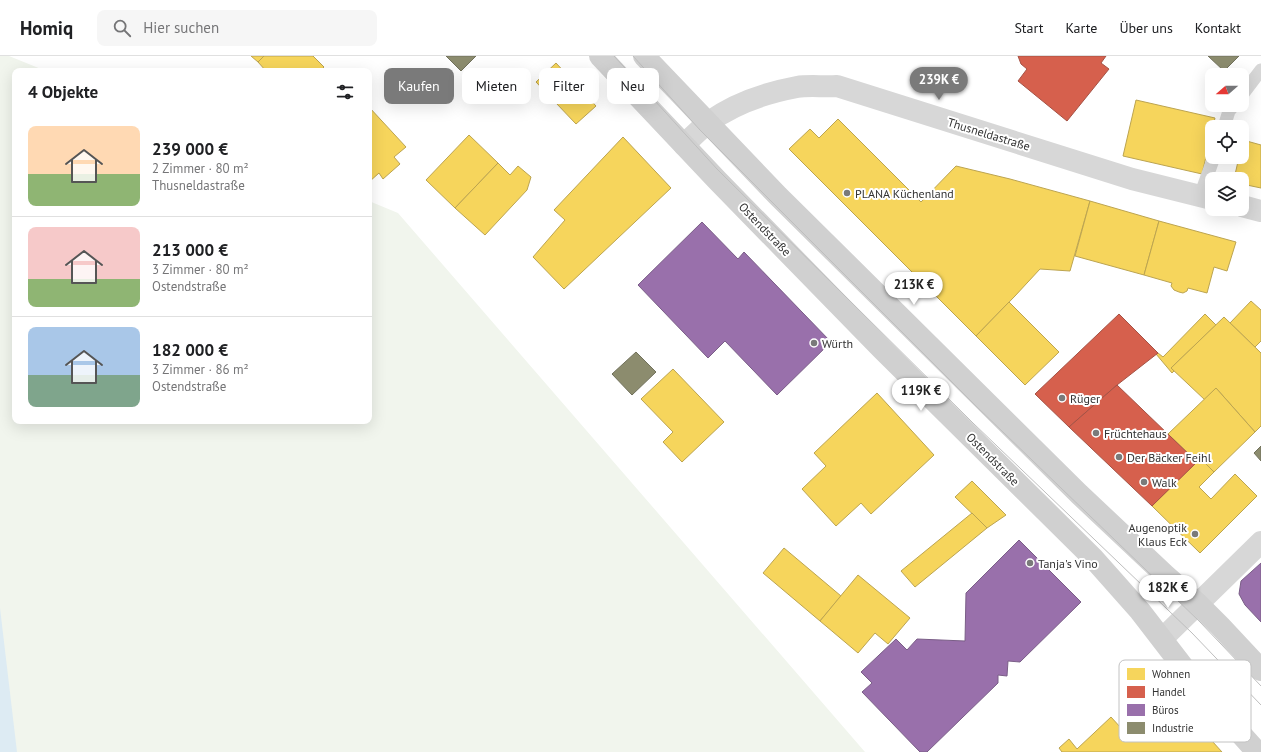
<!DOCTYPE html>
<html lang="de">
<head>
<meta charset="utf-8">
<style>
  body { margin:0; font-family:"PT Sans",sans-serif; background:#f6f6f6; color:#202124; height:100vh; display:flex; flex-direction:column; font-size:15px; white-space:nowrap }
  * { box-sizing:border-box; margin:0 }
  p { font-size:13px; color:#757577 }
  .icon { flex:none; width:22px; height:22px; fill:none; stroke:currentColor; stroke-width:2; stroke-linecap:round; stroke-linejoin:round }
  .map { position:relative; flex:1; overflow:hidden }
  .side { position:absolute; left:12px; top:12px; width:360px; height:356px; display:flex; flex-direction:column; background:#fff; border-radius:8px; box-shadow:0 4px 16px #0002 }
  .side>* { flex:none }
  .top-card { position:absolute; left:384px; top:12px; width:380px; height:36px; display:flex; gap:8px }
  .needle { width:26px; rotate:250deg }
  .buttons { position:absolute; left:1205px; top:12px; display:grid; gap:8px }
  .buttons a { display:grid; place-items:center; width:44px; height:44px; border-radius:8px; background:#fff; box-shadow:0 4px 16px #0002; font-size:20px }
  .price { position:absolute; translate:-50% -34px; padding:0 9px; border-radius:14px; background:#fff; color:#222; font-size:13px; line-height:26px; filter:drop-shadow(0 1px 2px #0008) }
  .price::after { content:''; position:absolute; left:50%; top:24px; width:12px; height:9px; margin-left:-6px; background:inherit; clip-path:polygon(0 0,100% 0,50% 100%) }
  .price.on { background:#7a7a7a; color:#fff }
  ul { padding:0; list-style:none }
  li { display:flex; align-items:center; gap:12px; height:100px; padding:0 16px }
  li+li { border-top:1px solid #e0e0e0 }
  li span { display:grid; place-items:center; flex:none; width:112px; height:80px; border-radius:8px; color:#555 }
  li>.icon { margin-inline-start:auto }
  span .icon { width:48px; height:48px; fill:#fffc; stroke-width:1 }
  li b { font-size:17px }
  h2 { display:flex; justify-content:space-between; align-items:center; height:48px; padding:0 16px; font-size:17px }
  .pill { padding:0 14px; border-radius:8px; background:#fff; box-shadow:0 4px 16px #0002; font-size:14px; line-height:36px }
  .pill.on { background:#7a7a7a; color:#fff }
  header { display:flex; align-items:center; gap:24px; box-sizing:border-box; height:56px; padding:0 20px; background:#fff; border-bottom:1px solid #e0e0e0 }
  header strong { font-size:19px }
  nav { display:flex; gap:22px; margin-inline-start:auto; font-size:14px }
  .search { width:280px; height:36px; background:#f6f6f6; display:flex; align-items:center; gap:10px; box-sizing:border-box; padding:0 14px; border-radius:8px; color:#757577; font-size:15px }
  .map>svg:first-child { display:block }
  .green { fill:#f1f5ed }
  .water { fill:#ddebf3 }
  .homes { fill:#f6d55c; stroke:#bca450 }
  .shops { fill:#d6604d; stroke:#a55245 }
  .offices { fill:#9970ab; stroke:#7a5e87 }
  .industry { fill:#8c8c6e; stroke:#71715c }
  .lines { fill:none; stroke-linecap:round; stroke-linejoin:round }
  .lane { stroke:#d7d7d7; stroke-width:13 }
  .street { stroke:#d7d7d7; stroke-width:22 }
  .secondary { stroke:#d0d0d0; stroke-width:22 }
  .tram { stroke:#bebebe; stroke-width:1 }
  .poi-dot { fill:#7a7a7a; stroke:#fff; stroke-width:1.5 }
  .labels { text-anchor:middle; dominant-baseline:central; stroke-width:4; stroke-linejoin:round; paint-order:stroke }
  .street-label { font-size:12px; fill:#333; stroke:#fff }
  .poi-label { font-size:12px; fill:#333; stroke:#fff; text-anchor:start }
  .key { fill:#fff; stroke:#c2c2c2; stroke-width:1 }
  .key-label { font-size:11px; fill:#333 }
</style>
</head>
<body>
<header>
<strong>Homiq</strong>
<div class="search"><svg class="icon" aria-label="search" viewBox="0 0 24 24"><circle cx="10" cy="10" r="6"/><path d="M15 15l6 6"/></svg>Hier suchen</div>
<nav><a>Start</a><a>Karte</a><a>Über uns</a><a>Kontakt</a></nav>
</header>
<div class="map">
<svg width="1261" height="696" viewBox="0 0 1261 696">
  <rect width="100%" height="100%" fill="#fff"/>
  <polygon class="green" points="0,0 9,0 46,15 15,15 15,365 369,365 369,145 398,157 865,696 0,696"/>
  <polygon class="water" points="0,432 0,552 17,696 0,696"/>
  <g class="homes">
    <polygon points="251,0 264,0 258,6"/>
    <polygon points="264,0 313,0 324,11 320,15 266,15 258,6"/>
    <polygon points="556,7 596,50 576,68 536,26"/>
    <polygon points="1136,44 1215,62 1202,118 1123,100"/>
    <polygon points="369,51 406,91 394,101 400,108 383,123 379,117 369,126"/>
    <polygon points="838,63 921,146 956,110 1010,123 1090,145 1070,215 1040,213 1015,240 976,280 789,93 810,73 819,82"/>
    <polygon points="469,79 498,107 455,152 426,124"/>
    <polygon points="623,81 671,132 564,233 533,201 565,164 554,154"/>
    <polygon points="1243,84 1261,89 1261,132 1242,128 1242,123 1234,123 1239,101 1242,101"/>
    <polygon points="498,107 510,119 518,110 531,121 527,134 485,179 455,152"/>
    <polygon points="1090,145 1159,165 1144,219 1075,200"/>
    <polygon points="1159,165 1236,186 1227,215 1214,211 1207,237 1188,232 1187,235 1183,237 1179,236 1174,234 1171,230 1172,227 1144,219"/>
    <polygon points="1251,245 1261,254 1261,285 1255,291 1230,267"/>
    <polygon points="1009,246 1059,296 1025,329 976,280"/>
    <polygon points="1205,258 1216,269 1171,312 1174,315 1172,317 1156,298 1158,297 1163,301"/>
    <polygon points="1224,261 1261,297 1261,370 1255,376 1216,332 1205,344 1171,312"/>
    <polygon points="673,313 724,366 682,406 663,386 673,376 641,343"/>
    <polygon points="1216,332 1255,376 1214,416 1200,402 1197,406 1168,378"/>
    <polygon points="877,337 934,399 871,458 861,447 836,470 802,433 826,410 814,397"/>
    <polygon points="1200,402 1214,416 1199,431 1211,443 1235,418 1257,440 1200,497 1152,450"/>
    <polygon points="972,425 1006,459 987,472 955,441"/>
    <polygon points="972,457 987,472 915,531 901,515"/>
    <polygon points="784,492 841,540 820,565 763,517"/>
    <polygon points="858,519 910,562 888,588 875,577 858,597 820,565"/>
    <polygon points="1164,632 1222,696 1062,696 1059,692 1069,683 1077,693 1111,661 1121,672"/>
  </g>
  <g class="shops">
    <polygon points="1018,0 1106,0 1101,7 1109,13 1067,65 1018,25 1027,13 1021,8"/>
    <polygon points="1119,258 1158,297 1117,329 1069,371 1035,338"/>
    <polygon points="1117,329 1197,406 1152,450 1069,371"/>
  </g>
  <g class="offices">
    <polygon points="702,166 738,203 744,196 831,286 777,339 725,285 708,302 638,229"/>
    <polygon points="1019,484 1081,546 1020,606 1008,605 1007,620 998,619 998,627 927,696 920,696 862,636 872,627 861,616 896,583 907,594 917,583 965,585 966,537"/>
    <polygon points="1261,507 1261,566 1245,549 1239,538 1241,525"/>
  </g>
  <g class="industry">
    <polygon points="446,0 476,0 461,15"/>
    <polygon points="1208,0 1239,0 1224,15"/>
    <polygon points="636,296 656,316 632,339 612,318"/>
    <polygon points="1261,390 1261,405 1254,397"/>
  </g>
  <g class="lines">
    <g class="lane">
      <polyline points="1242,39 1261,14"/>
      <polyline points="1224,71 1229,55 1234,49"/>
      <polyline points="1200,140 1214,101"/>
    </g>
    <g class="street">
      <path d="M684,89c8,-8 16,-16 25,-23 26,-19 56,-29 88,-35 12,-2 27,0 40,-1l295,93 80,20"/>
      <polyline points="1242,150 1261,155"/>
      <polyline points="1162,583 1261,486"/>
    </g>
    <g class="secondary">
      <polyline points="600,0 717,124 882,293 1093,502 1140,555 1197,629 1257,696"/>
      <polyline points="644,0 778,140 1079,438 1165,519 1198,548 1220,570 1261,614"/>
    </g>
    <g class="tram">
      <polyline points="614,0 717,113 973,367 1192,577 1261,649"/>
      <polyline points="633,0 700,74 977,351 1200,566 1261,630"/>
    </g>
  </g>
  <g class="poi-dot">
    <circle cx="847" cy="137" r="4"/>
    <circle cx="814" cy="287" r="4"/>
    <circle cx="1062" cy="342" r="4"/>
    <circle cx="1096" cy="377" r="4"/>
    <circle cx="1119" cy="401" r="4"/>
    <circle cx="1144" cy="426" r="4"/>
    <circle cx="1195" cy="478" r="4"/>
    <circle cx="1030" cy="507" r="4"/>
  </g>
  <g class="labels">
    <g class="street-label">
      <text transform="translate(989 78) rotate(17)">Thusneldastraße</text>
      <text transform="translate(765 173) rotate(46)">Ostendstraße</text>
      <text transform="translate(993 403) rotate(45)">Ostendstraße</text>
    </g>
    <g class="poi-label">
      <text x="855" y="137">PLANA Küchenland</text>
      <text x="822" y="287">Würth</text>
      <text x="1070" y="342">Rüger</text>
      <text x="1104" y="377">Früchtehaus</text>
      <text x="1127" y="401">Der Bäcker Feihl</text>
      <text x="1152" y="426">Walk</text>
      <text x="1187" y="471" text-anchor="end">Augenoptik<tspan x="1187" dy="14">Klaus Eck</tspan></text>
      <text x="1038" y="507">Tanja's Vino</text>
    </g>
  </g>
  <rect x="1119" y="604" width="132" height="82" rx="6" class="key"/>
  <rect x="1127" y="612" width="18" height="12" fill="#f6d55c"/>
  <rect x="1127" y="630" width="18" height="12" fill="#d6604d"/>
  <rect x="1127" y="648" width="18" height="12" fill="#9970ab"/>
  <rect x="1127" y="666" width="18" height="12" fill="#8c8c6e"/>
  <g class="key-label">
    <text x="1152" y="622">Wohnen</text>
    <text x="1152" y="640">Handel</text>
    <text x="1152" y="658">Büros</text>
    <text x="1152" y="676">Industrie</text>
  </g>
</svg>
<div class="buttons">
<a><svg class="needle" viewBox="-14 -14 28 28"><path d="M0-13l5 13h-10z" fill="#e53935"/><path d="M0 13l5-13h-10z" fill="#757577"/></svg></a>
<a><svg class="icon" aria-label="locate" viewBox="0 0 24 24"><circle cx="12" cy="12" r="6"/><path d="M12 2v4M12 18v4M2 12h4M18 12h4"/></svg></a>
<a><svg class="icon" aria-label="layers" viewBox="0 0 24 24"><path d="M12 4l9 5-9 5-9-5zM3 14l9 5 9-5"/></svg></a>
</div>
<b class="price on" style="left:939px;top:45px">239K €</b>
<b class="price" style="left:914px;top:250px">213K €</b>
<b class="price" style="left:921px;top:356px">119K €</b>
<b class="price" style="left:1168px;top:553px">182K €</b>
<div class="top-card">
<a class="pill on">Kaufen</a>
<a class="pill">Mieten</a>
<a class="pill">Filter</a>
<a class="pill">Neu</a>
</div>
<section class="side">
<h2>4 Objekte<svg class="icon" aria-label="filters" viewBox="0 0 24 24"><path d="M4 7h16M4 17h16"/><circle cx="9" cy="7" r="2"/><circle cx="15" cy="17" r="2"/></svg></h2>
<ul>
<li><span style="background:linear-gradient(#ffd9b3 60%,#8fb573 0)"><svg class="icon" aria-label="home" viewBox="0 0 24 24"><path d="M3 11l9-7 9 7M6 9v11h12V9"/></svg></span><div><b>239 000 €</b><p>2 Zimmer · 80 m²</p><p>Thusneldastraße</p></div></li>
<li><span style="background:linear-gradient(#f6c9c9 65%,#8fb573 0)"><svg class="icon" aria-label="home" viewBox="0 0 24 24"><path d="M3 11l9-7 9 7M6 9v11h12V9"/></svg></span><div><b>213 000 €</b><p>3 Zimmer · 80 m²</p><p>Ostendstraße</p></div></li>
<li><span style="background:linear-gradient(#a9c7e8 60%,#7fa58c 0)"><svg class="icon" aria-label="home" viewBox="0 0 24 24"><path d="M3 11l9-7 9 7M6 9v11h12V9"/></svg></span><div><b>182 000 €</b><p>3 Zimmer · 86 m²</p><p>Ostendstraße</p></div></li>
</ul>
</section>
</div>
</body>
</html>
